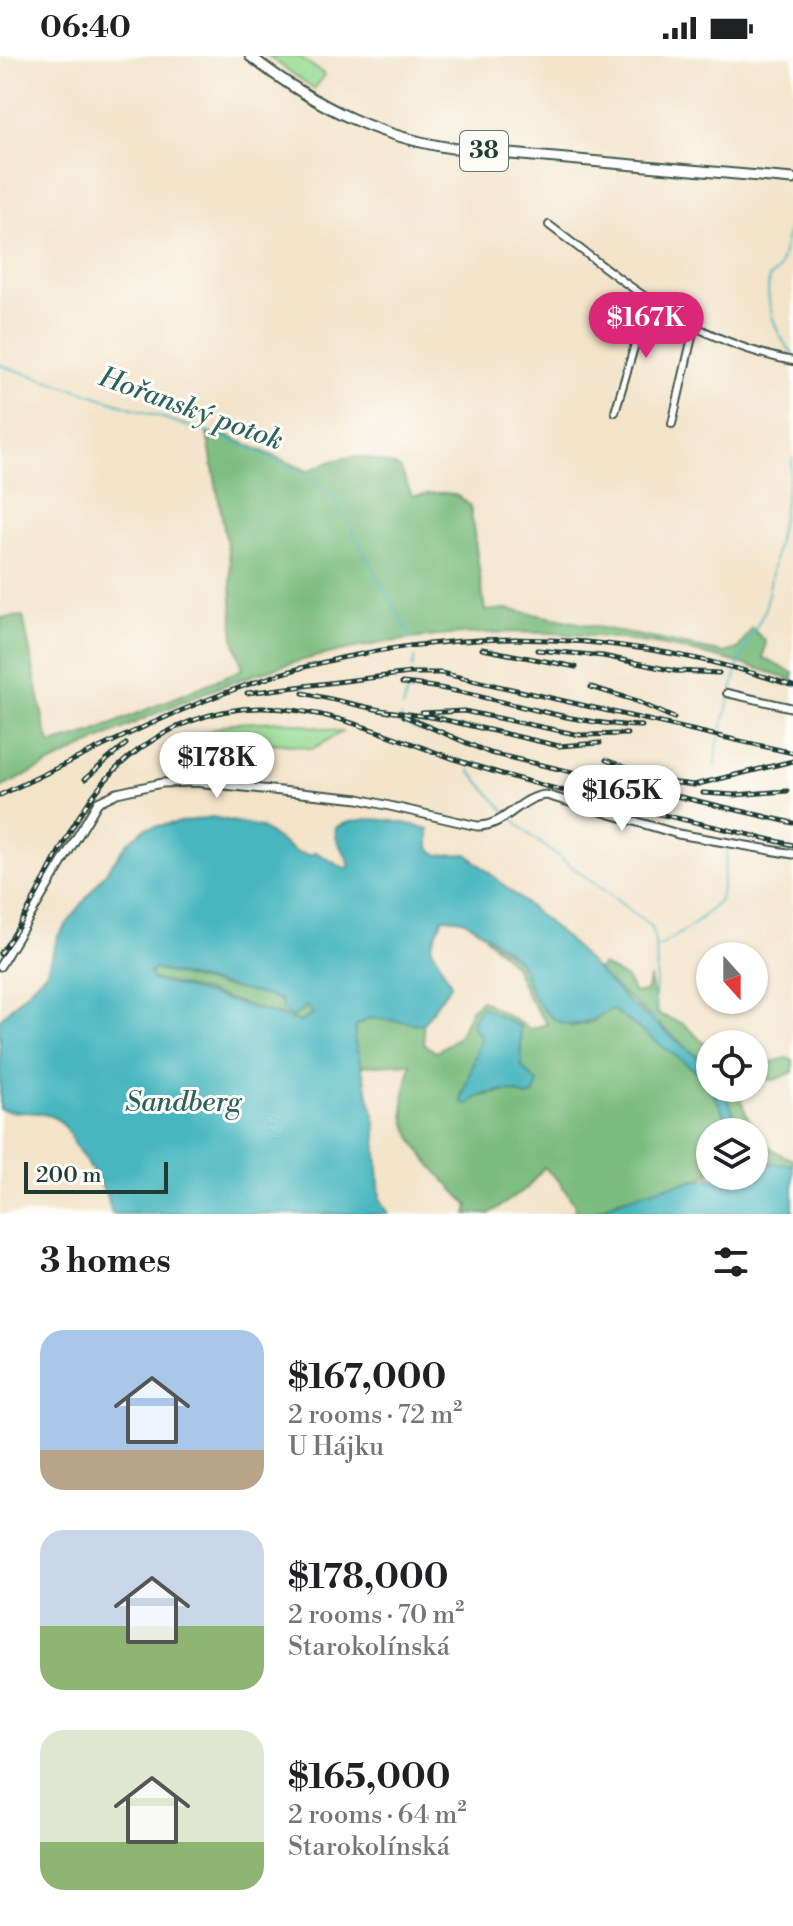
<!DOCTYPE html>
<html lang="en">
<head>
<meta charset="utf-8">
<style>
  body { margin:0; font-family:"Libre Bodoni",serif; background:#f6f6f6; color:#202124; height:100vh; display:flex; flex-direction:column; font-size:30px; white-space:nowrap }
  * { box-sizing:border-box; margin:0 }
  p { font-size:26px; color:#757577 }
  .icon { flex:none; width:44px; height:44px; fill:none; stroke:currentColor; stroke-width:2; stroke-linecap:round; stroke-linejoin:round }
  .map { position:relative; height:1158px; overflow:hidden }
  .drawer { display:flex; flex-direction:column; background:#fff; flex:1 }
  .drawer>* { flex:none }
  .needle { width:52px; rotate:159deg }
  .buttons { position:absolute; left:696px; top:886px; display:grid; gap:16px }
  .buttons a { display:grid; place-items:center; width:72px; height:72px; border-radius:50%; background:#fff; box-shadow:0 2px 6px #0004; font-size:40px }
  .scale { position:absolute; left:24px; bottom:20px; width:144px; box-sizing:border-box; padding-left:8px; border:4px solid #1f3d34; border-top:0; font-size:22px; line-height:28px; white-space:nowrap; color:#1f3d34; -webkit-text-stroke:6px #fdfcf7; paint-order:stroke }
  .price { position:absolute; translate:-50% -68px; padding:0 18px; border-radius:28px; background:#fff; color:#222; font-size:26px; line-height:52px; filter:drop-shadow(0 2px 4px #0008) }
  .price::after { content:''; position:absolute; left:50%; top:48px; width:24px; height:18px; margin-left:-12px; background:inherit; clip-path:polygon(0 0,100% 0,50% 100%) }
  .price.on { background:#db2777; color:#fff }
  ul { padding:0; list-style:none }
  li { display:flex; align-items:center; gap:24px; height:200px; padding:0 40px }
  li span { display:grid; place-items:center; flex:none; width:224px; height:160px; border-radius:24px; color:#555 }
  li>.icon { margin-inline-start:auto }
  span .icon { width:96px; height:96px; fill:#fffc; stroke-width:1 }
  li b { font-size:34px }
  h2 { display:flex; justify-content:space-between; align-items:center; height:96px; padding:0 40px; font-size:34px }
  .status { display:flex; justify-content:space-between; align-items:center; height:56px; padding:0 40px; background:#fff; direction:ltr }
  .status svg { height:22px; fill:currentColor }
  .map>svg:first-child { display:block }
  .green { fill:#99dc94; stroke:#5c8c64; stroke-width:2 }
  .forest { fill:#7abc7e; stroke:#4c7c59; stroke-width:2; fill-rule:evenodd }
  .water { fill:#47b6bf; stroke:#337a7a; stroke-width:2; fill-rule:evenodd }
  .lines { fill:none; stroke-linecap:round; stroke-linejoin:round }
  .stream { stroke:#47b6bf; stroke-width:2 }
  .minor-casing { stroke:#3f564a; stroke-width:10 }
  .tertiary-casing { stroke:#3f564a; stroke-width:11 }
  .primary-casing { stroke:#3f564a; stroke-width:13 }
  .minor { stroke:#fff; stroke-width:6 }
  .tertiary { stroke:#fff; stroke-width:7 }
  .primary { stroke:#fff; stroke-width:9 }
  .rail-casing { stroke:#1f3d34; stroke-width:5 }
  .rail { stroke:#fdfcf7; stroke-width:2; stroke-dasharray:6; stroke-linecap:butt }
  .labels { text-anchor:middle; dominant-baseline:central; stroke-width:6; stroke-linejoin:round; paint-order:stroke }
  .shield { fill:#fdfcf7; stroke:#62766e; stroke-width:2 }
  .shield-label { font-size:24px; font-weight:bold; fill:#1f3d34 }
  .water-label { font-size:28px; font-style:italic; fill:#2b615e; stroke:#fdfcf7 }
</style>
</head>
<body>
<div class="status"><b>06:40</b><svg viewBox="0 0 49 12"><path d="M0 12V9h3v3zM5 12V6h3v6zM10 12V3h3v9zM15 12V0h3v12zM26 1h20v11H26zM47 4h2v5h-2z"/></svg></div>
<div class="map">
<svg width="793" height="1158" viewBox="0 0 793 1158">
  <rect width="100%" height="100%" fill="#fdfcf7"/>
  <filter id="ink" filterUnits="userSpaceOnUse"><feTurbulence type="fractalNoise" baseFrequency=".0125" numOctaves="2"/><feDisplacementMap in="SourceGraphic" scale="16" xChannelSelector="R" yChannelSelector="G"/><feConvolveMatrix kernelMatrix="1 2 1 2 8 2 1 2 1" color-interpolation-filters="sRGB"/></filter>
  <filter id="wash" filterUnits="userSpaceOnUse"><feTurbulence type="fractalNoise" baseFrequency=".006" numOctaves="4" result="noise"/><feDisplacementMap in="SourceGraphic" scale="32" xChannelSelector="R" yChannelSelector="G"/><feGaussianBlur stdDeviation="1.8" result="paint"/><feColorMatrix in="noise" values="0 0 0 0 0 0 0 0 0 0 0 0 0 0 0 0 0 1.4 0 .05"/><feComposite in="paint" operator="in"/></filter>
  <g filter="url(#wash)">
    <rect width="100%" height="100%" fill="#f3e3c9"/>
    <g class="green">
      <polygon points="268,0 298,0 325,19 314,33"/>
      <path d="M283,665l59,11 -30,17c-47,-12 -89,-5 -133,16l-10,-20 63,-22z"/>
    </g>
    <g class="forest">
      <path d="M207,377l18,2 83,36c39,-19 53,-17 92,-3l12,28c23,-2 40,-10 58,10l15,105 21,-2 28,5 190,39 14,-4 14,-21 14,14 -3,16 30,15v7c-176,-62 -366,-64 -543,-4 -86,29 -168,73 -250,112v-170l23,-2 22,113 6,15 40,-11 152,-64 -9,-30 -4,-77z"/>
      <path d="M484,880l36,26 14,35 37,30 21,-5 20,-13 93,68 28,55h-23v43l-91,25 -28,14h-19l4,-7 -17,-26 -15,-14 -17,21 -38,26h-22l2,-8c-22,-24 -56,-54 -64,-86 -4,-19 2,-39 6,-57l-50,3 -7,-27 2,-13 14,-8c15,2 41,2 53,6l1,20 12,8 23,-16 13,-28 9,-8 49,29 17,-5 -19,-27 -14,-32zM480,950l40,21 2,40 7,8 -3,22c-23,-15 -42,6 -65,-1l18,-43 2,-16 -10,-12z"/>
      <polygon points="602,909 626,922 634,937 646,936 650,923 658,958 684,968 710,993 710,1011 597,916"/>
      <polygon points="155,913 207,927 269,939 301,956 307,950 313,957 301,966 203,935 153,923 149,917"/>
      <polygon points="786,1002 793,1004 793,1016 775,1024 762,1023 760,1019 772,1006"/>
      <path d="M723,1032h16c4,29 24,64 54,71v6l-32,-2 -5,-5 -2,-26h-12z"/>
    </g>
    <g class="water">
      <path d="M212,761l48,10 36,25 14,3 6,-3 29,17 5,-2c-3,-15 -17,-24 -14,-40 30,-14 62,-6 93,2v19l9,7 29,-1 98,83 63,65 82,65v20l-6,-10 -92,-68c-33,20 -56,25 -79,-14 -6,-10 -7,-25 -15,-34 -6,-9 -46,-37 -56,-41 -5,-2 -13,-1 -19,-2l-12,28 20,38 -28,40 -53,-6 -14,8 -2,13 21,80 5,81 8,14h-276c-7,-31 -20,-41 -35,-66 -7,-11 -9,-23 -22,-30 -17,-9 -36,-3 -55,-9v-90l47,-48 11,-35 71,-95 17,-13zM155,913l126,30 1,11 11,7 14,-11 6,8 -12,8c-50,-15 -98,-30 -148,-42l-4,-7z"/>
      <path d="M480,950l40,21 2,40 16,16 -5,12 -7,2c-16,-10 -45,-7 -58,8l-7,-4 20,-64 -10,-12z"/>
      <polygon points="711,1032 723,1032 742,1076 733,1076"/>
      <path d="M754,1099l7,8 32,2v49h-202c53,-26 106,-38 163,-38z"/>
    </g>
    <g class="lines">
      <g class="stream">
        <path d="M793,156l-14,57 -10,9c-4,23 6,58 24,75"/>
        <polyline points="0,309 237,386 307,419 325,433 348,466"/>
        <polyline points="351,473 412,583"/>
        <polyline points="412,612 415,602"/>
        <polyline points="732,635 739,605 765,554 793,402"/>
        <polyline points="403,652 408,631"/>
        <polyline points="401,661 404,669 440,682"/>
        <polyline points="716,711 717,691 730,641"/>
        <polyline points="469,714 505,755"/>
        <path d="M510,760l21,20 120,90c11,32 2,66 4,100"/>
        <polyline points="659,891 693,869 720,845 728,790"/>
      </g>
    </g>
  </g>
  <g filter="url(#ink)">
    <g class="lines">
      <defs>
        <g id="minor">
          <path d="M549,169c79,60 144,117 244,136"/>
          <polyline points="615,356 648,244"/>
          <polyline points="672,368 694,272"/>
          <polyline points="727,637 793,652"/>
        </g>
        <path id="tertiary" d="M0,910l98,-164 19,-9 45,-10 33,-1 164,17 118,27c28,1 42,-29 69,-31l132,39 115,20"/>
        <path id="primary" d="M250,0c66,51 132,84 216,94l327,29"/>
      </defs>
      <use href="#minor" class="minor-casing"/>
      <use href="#tertiary" class="tertiary-casing"/>
      <use href="#primary" class="primary-casing"/>
      <use href="#minor" class="minor"/>
      <use href="#tertiary" class="tertiary"/>
      <use href="#primary" class="primary"/>
      <defs>
        <g id="rail">
          <polyline points="482,593 576,611"/>
          <polyline points="537,594 603,600 675,615 719,617"/>
          <path d="M402,627c81,7 159,42 240,43"/>
          <polyline points="591,631 631,643 674,662"/>
          <polyline points="247,637 410,617 441,617 793,697"/>
          <polyline points="303,637 389,656"/>
          <polyline points="380,654 437,662 559,690 600,687"/>
          <polyline points="422,657 464,655 580,679 627,678"/>
          <polyline points="404,660 490,697 793,767"/>
          <polyline points="606,704 661,725 694,729 793,705"/>
          <polyline points="85,723 126,688"/>
          <polyline points="703,737 735,739 787,735"/>
          <path d="M0,739c80,-37 161,-80 244,-109 177,-63 372,-62 549,0"/>
          <path d="M0,898c47,-62 67,-145 128,-196 37,-31 85,-50 133,-50 75,-1 150,39 221,60 102,31 207,52 311,77"/>
        </g>
      </defs>
      <use href="#rail" class="rail-casing"/>
      <use href="#rail" class="rail"/>
    </g>
  </g>
  <g class="labels">
    <rect class="shield" x="460" y="75" width="48" height="40" rx="6"/>
    <g class="shield-label">
      <text x="484" y="95">38</text>
    </g>
    <g class="water-label">
      <text transform="translate(191 353) rotate(20)">Hořanský potok</text>
      <text x="183" y="1046">Sandberg</text>
    </g>
  </g>
</svg>
<div class="buttons">
<a><svg class="needle" viewBox="-14 -14 28 28"><path d="M0-13l5 13h-10z" fill="#e53935"/><path d="M0 13l5-13h-10z" fill="#757577"/></svg></a>
<a><svg class="icon" aria-label="locate" viewBox="0 0 24 24"><circle cx="12" cy="12" r="6"/><path d="M12 2v4M12 18v4M2 12h4M18 12h4"/></svg></a>
<a><svg class="icon" aria-label="layers" viewBox="0 0 24 24"><path d="M12 4l9 5-9 5-9-5zM3 14l9 5 9-5"/></svg></a>
</div>
<div class="scale">200 m</div>
<b class="price on" style="left:646px;top:304px">$167K</b>
<b class="price" style="left:217px;top:744px">$178K</b>
<b class="price" style="left:622px;top:777px">$165K</b>
</div>
<section class="drawer">
<h2>3 homes<svg class="icon" aria-label="filters" viewBox="0 0 24 24"><path d="M4 7h16M4 17h16"/><circle cx="9" cy="7" r="2"/><circle cx="15" cy="17" r="2"/></svg></h2>
<ul>
<li><span style="background:linear-gradient(#a9c7e8 75%,#b9a48a 0)"><svg class="icon" aria-label="home" viewBox="0 0 24 24"><path d="M3 11l9-7 9 7M6 9v11h12V9"/></svg></span><div><b>$167,000</b><p>2 rooms · 72 m²</p><p>U Hájku</p></div></li>
<li><span style="background:linear-gradient(#c9d6e8 60%,#8fb573 0)"><svg class="icon" aria-label="home" viewBox="0 0 24 24"><path d="M3 11l9-7 9 7M6 9v11h12V9"/></svg></span><div><b>$178,000</b><p>2 rooms · 70 m²</p><p>Starokolínská</p></div></li>
<li><span style="background:linear-gradient(#dfe7d0 70%,#8fb573 0)"><svg class="icon" aria-label="home" viewBox="0 0 24 24"><path d="M3 11l9-7 9 7M6 9v11h12V9"/></svg></span><div><b>$165,000</b><p>2 rooms · 64 m²</p><p>Starokolínská</p></div></li>
</ul>
</section>
</body>
</html>
